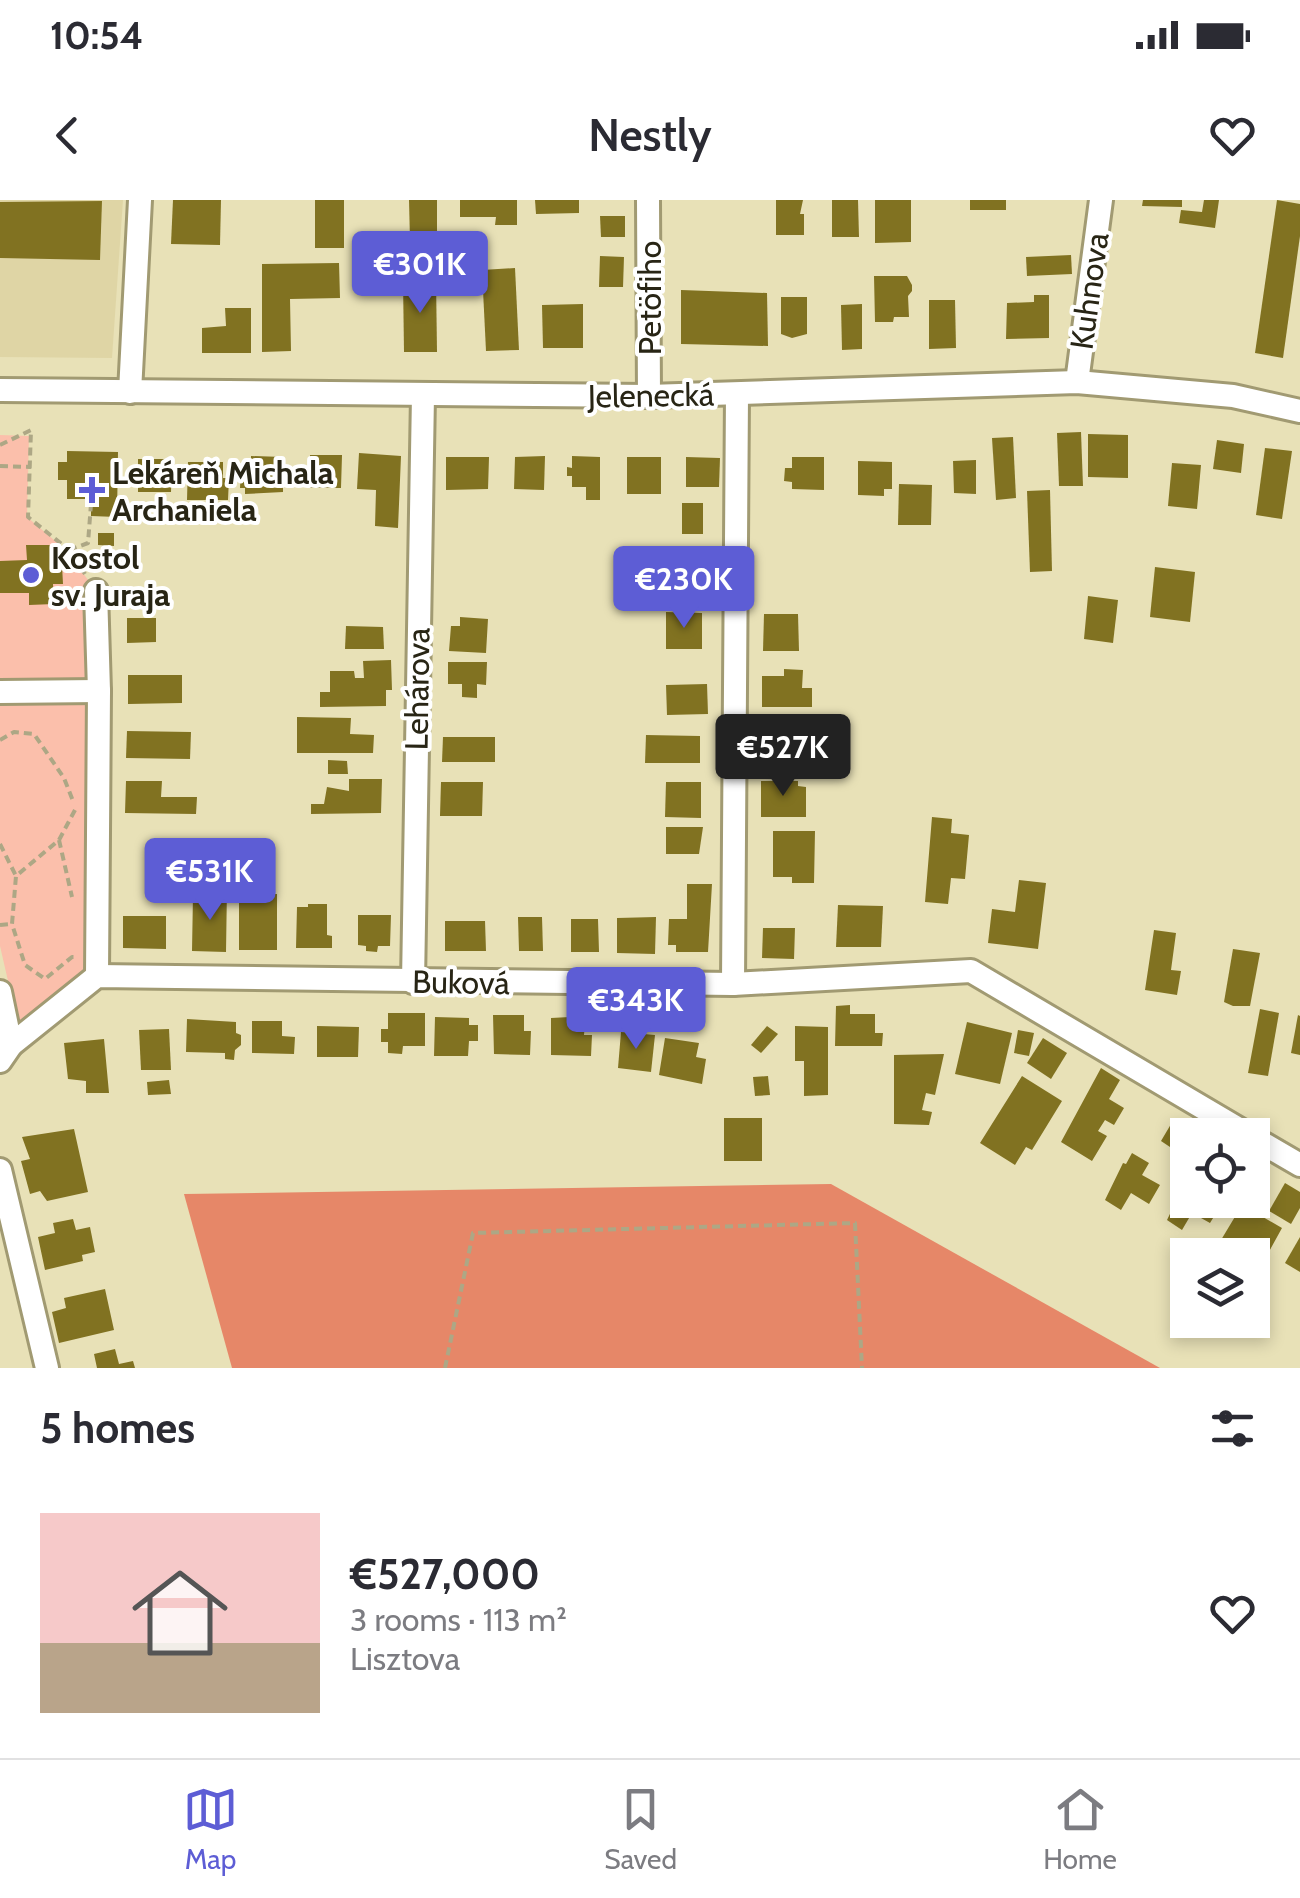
<!DOCTYPE html>
<html lang="en">
<head>
<meta charset="utf-8">
<style>
  body { margin:0; font-family:Cabin,sans-serif; background:#f7f7f7; color:#2b2b33; height:100vh; display:flex; flex-direction:column; font-size:38px; white-space:nowrap }
  * { box-sizing:border-box; margin:0 }
  p { font-size:32px; color:#7c7c81 }
  .icon { flex:none; width:55px; height:55px; fill:none; stroke:currentColor; stroke-width:2; stroke-linecap:round; stroke-linejoin:round }
  .map { position:relative; height:1168px; overflow:hidden }
  .side { display:flex; flex-direction:column; background:#fff; flex:1 }
  .side>* { flex:none }
  .controls { position:absolute; left:1170px; top:918px; display:grid; gap:20px }
  .controls a { display:grid; place-items:center; width:100px; height:100px; border-radius:0px; background:#fff; box-shadow:0 5px 15px #0003; font-size:50px }
  .price { position:absolute; translate:-50% -85px; padding:0 22px; border-radius:10px; background:#5d5dd5; color:#fff; font-size:32px; line-height:65px; filter:drop-shadow(0 2px 5px #0008) }
  .price::after { content:''; position:absolute; left:50%; top:60px; width:30px; height:22px; margin-left:-15px; background:inherit; clip-path:polygon(0 0,100% 0,50% 100%) }
  .price.on { background:#222; color:#fff }
  ul { padding:0; list-style:none }
  li { display:flex; align-items:center; gap:30px; height:250px; padding:0 40px }
  li span { display:grid; place-items:center; flex:none; width:280px; height:200px; border-radius:0px; color:#555 }
  li>.icon { margin-inline-start:auto }
  span .icon { width:120px; height:120px; fill:#fffc; stroke-width:1 }
  li b { font-size:42px }
  h2 { display:flex; justify-content:space-between; align-items:center; height:120px; padding:0 40px; font-size:42px }
  .status { display:flex; justify-content:space-between; align-items:center; height:70px; padding:0 50px; background:#fff; direction:ltr }
  .status svg { height:28px; fill:currentColor }
  header { display:flex; justify-content:space-between; align-items:center; height:130px; padding:0 40px; background:#fff; font-size:45px; font-weight:600 }
  .dock { display:flex; justify-content:space-around; align-items:center; height:140px; border-top:2px solid #e1e1e2; background:#fff; font-size:28px; color:#7c7c81 }
  .dock a { display:grid; justify-items:center; gap:5px }
  .dock .on { color:#5d5dd5 }
  .map>svg:first-child { display:block }
  .built { fill:#dfd5a5 }
  .green { fill:#fbbfab }
  .forest { fill:#e68768 }
  .building { fill:#817221 }
  .lines { fill:none; stroke-linecap:round; stroke-linejoin:round }
  .minor-casing { stroke:#a19a72; stroke-width:28 }
  .path { stroke:#ada785; stroke-width:4; stroke-dasharray:8 5; stroke-linecap:butt }
  .minor { stroke:#fff; stroke-width:22 }
  .poi-dot { fill:#5d5dd5; stroke:#fff; stroke-width:4 }
  .labels { text-anchor:middle; dominant-baseline:central; stroke-width:8; stroke-linejoin:round; paint-order:stroke }
  .street-label { font-size:32px; fill:#282515; stroke:#fff }
  .poi-label { font-size:32px; font-weight:bold; fill:#282515; stroke:#fff; text-anchor:start }
</style>
</head>
<body>
<div class="status"><b>10:54</b><svg viewBox="0 0 49 12"><path d="M0 12V9h3v3zM5 12V6h3v6zM10 12V3h3v9zM15 12V0h3v12zM26 1h20v11H26zM47 4h2v5h-2z"/></svg></div>
<header><svg class="icon" aria-label="back" viewBox="0 0 24 24"><path d="M15 5l-7 7 7 7"/></svg>Nestly<svg class="icon" aria-label="heart" viewBox="0 0 24 24"><path d="M12 20l-8-8c-3-5 5-10 8-4 3-6 11-1 8 4z"/></svg></header>
<div class="map">
<svg width="1300" height="1168" viewBox="0 0 1300 1168">
  <rect width="100%" height="100%" fill="#e8e1b7"/>
  <polygon class="built" points="0,0 123,0 112,158 0,157"/>
  <polygon class="green" points="0,235 29,236 27,317 67,351 96,391 99,759 33,820 17,820 0,746"/>
  <polygon class="forest" points="831,984 1160,1168 232,1168 184,994"/>
  <g class="building">
    <polygon points="173,0 221,0 220,45 171,44"/>
    <rect x="315" y="0" width="29" height="48"/>
    <polygon points="409,0 437,0 437,40 410,41"/>
    <polygon points="460,0 517,0 517,25 495,25 496,17 460,17"/>
    <polygon points="535,0 579,0 579,13 536,14"/>
    <polygon points="776,0 803,0 800,14 804,14 804,35 776,35"/>
    <polygon points="832,0 858,0 859,37 832,37"/>
    <polygon points="875,0 911,0 911,42 875,43"/>
    <rect x="970" y="0" width="36" height="10"/>
    <polygon points="1143,0 1182,0 1182,7 1142,6"/>
    <polygon points="1204,0 1219,0 1215,28 1179,23 1181,10 1202,12"/>
    <polygon points="1277,0 1300,4 1300,36 1283,158 1255,153"/>
    <polygon points="102,1 100,60 0,58 0,2"/>
    <polygon points="600,16 625,16 625,37 601,37"/>
    <polygon points="1071,55 1072,74 1027,76 1026,57"/>
    <polygon points="600,56 624,57 623,87 599,87"/>
    <polygon points="339,63 340,98 290,99 291,151 262,152 262,64"/>
    <polygon points="515,68 519,150 486,151 482,70"/>
    <polygon points="874,76 907,76 912,85 912,91 908,96 909,117 894,117 893,122 875,122"/>
    <polygon points="436,79 437,152 404,152 403,80"/>
    <polygon points="681,90 767,93 768,146 681,144"/>
    <polygon points="1034,95 1049,95 1049,138 1006,139 1007,103 1034,102"/>
    <polygon points="781,97 807,97 807,134 792,138 781,134"/>
    <polygon points="929,100 955,100 956,148 929,149"/>
    <polygon points="583,104 583,148 543,148 542,105"/>
    <polygon points="862,104 862,149 842,150 841,105"/>
    <polygon points="225,108 251,108 251,153 202,153 202,128 226,126"/>
    <polygon points="1081,232 1083,286 1059,286 1057,233"/>
    <polygon points="1088,234 1128,235 1128,278 1088,277"/>
    <polygon points="1013,237 1016,298 996,300 992,238"/>
    <polygon points="1217,240 1244,244 1241,273 1213,269"/>
    <polygon points="1265,248 1292,251 1282,319 1256,315"/>
    <polygon points="67,251 118,252 117,317 91,316 91,299 67,299 67,280 58,280 58,262 67,262"/>
    <polygon points="359,253 401,256 398,328 375,326 376,290 357,289"/>
    <polygon points="310,255 342,255 341,288 310,288"/>
    <polygon points="251,256 283,257 283,292 245,294 245,288 240,288 241,268 251,268"/>
    <polygon points="545,256 544,290 514,289 515,257"/>
    <polygon points="572,256 600,257 600,300 586,300 586,287 572,287 572,276 567,276 567,267 572,268"/>
    <polygon points="446,257 489,257 488,289 446,290"/>
    <rect x="627" y="257" width="34" height="37"/>
    <polygon points="686,257 720,258 719,287 686,287"/>
    <polygon points="792,257 824,257 824,290 792,289 792,282 784,281 785,268 792,268"/>
    <polygon points="138,259 172,259 171,292 138,292 138,282 132,282 132,270 138,269"/>
    <polygon points="976,260 976,294 954,293 953,261"/>
    <polygon points="858,261 892,262 892,289 884,289 884,296 858,295"/>
    <polygon points="188,262 223,262 223,278 229,278 228,300 187,300"/>
    <polygon points="1172,263 1201,265 1197,309 1168,306"/>
    <polygon points="899,284 932,285 931,325 898,325"/>
    <polygon points="1050,290 1052,371 1030,372 1027,291"/>
    <rect x="682" y="303" width="21" height="31"/>
    <polygon points="98,333 114,333 114,346 98,345"/>
    <polygon points="26,345 51,345 51,365 62,365 63,384 53,384 54,404 29,405 29,393 0,393 0,361 27,360"/>
    <polygon points="1155,367 1195,372 1190,422 1150,417"/>
    <polygon points="1088,396 1118,400 1113,443 1084,439"/>
    <polygon points="666,412 702,413 702,449 666,449"/>
    <polygon points="764,414 798,414 799,451 763,451"/>
    <polygon points="460,417 488,419 486,453 449,451 451,426 460,426"/>
    <polygon points="127,418 156,418 156,442 127,443"/>
    <polygon points="346,426 383,427 384,449 345,449"/>
    <polygon points="391,460 392,490 386,490 386,506 320,507 320,492 330,492 330,471 354,471 355,478 364,478 363,461"/>
    <polygon points="448,462 487,462 486,485 477,484 477,498 462,497 462,484 448,484"/>
    <polygon points="784,469 803,470 802,488 812,488 812,507 762,507 762,476 784,476"/>
    <polygon points="128,475 182,475 182,503 128,504"/>
    <polygon points="707,484 708,514 667,515 666,485"/>
    <polygon points="297,517 351,518 350,534 374,535 373,553 297,553"/>
    <polygon points="762,526 798,526 797,562 760,561"/>
    <polygon points="127,531 191,532 190,559 126,558"/>
    <polygon points="646,535 700,536 700,563 645,563"/>
    <polygon points="443,537 495,537 495,562 442,562"/>
    <polygon points="328,560 347,561 348,574 328,574"/>
    <polygon points="349,579 382,579 381,613 311,614 311,604 324,604 327,587 349,591"/>
    <polygon points="126,581 162,581 161,597 197,597 196,614 125,613"/>
    <polygon points="761,581 798,581 798,586 806,587 806,617 761,617"/>
    <polygon points="441,582 483,582 482,616 440,616"/>
    <polygon points="666,582 701,582 701,618 665,617"/>
    <polygon points="932,617 952,619 951,633 969,635 965,679 951,678 948,704 925,702"/>
    <polygon points="666,627 703,627 699,654 666,654"/>
    <polygon points="773,631 815,631 814,683 792,683 792,677 773,677"/>
    <polygon points="230,670 244,670 245,691 230,692"/>
    <polygon points="1019,680 1046,683 1038,749 988,743 992,709 1015,712"/>
    <polygon points="687,684 712,684 708,752 676,752 676,745 668,745 669,719 687,719"/>
    <polygon points="218,687 227,687 226,752 192,751 193,695 200,696 200,700 217,701"/>
    <polygon points="255,694 277,694 277,750 239,750 239,703 255,703"/>
    <polygon points="308,704 327,704 327,735 332,736 332,748 296,748 297,707 308,707"/>
    <polygon points="838,705 883,706 881,747 836,747"/>
    <polygon points="358,715 391,715 390,746 378,746 377,752 366,751 366,746 358,745"/>
    <polygon points="123,716 166,716 166,749 123,748"/>
    <polygon points="518,717 542,717 543,751 519,751"/>
    <polygon points="656,717 655,754 617,753 617,718"/>
    <polygon points="571,719 598,719 599,752 571,752"/>
    <polygon points="445,721 485,721 486,751 445,751"/>
    <polygon points="763,728 795,728 794,759 762,758"/>
    <polygon points="1154,730 1176,733 1171,770 1181,771 1177,795 1145,790"/>
    <polygon points="1233,749 1260,753 1250,806 1233,806 1224,802"/>
    <polygon points="850,805 850,814 875,814 875,833 883,833 882,846 835,846 836,806"/>
    <polygon points="1260,809 1279,813 1268,876 1248,873"/>
    <polygon points="388,813 425,813 425,846 403,846 402,854 388,853 388,842 381,842 381,829 388,829"/>
    <polygon points="493,815 524,815 524,831 531,831 530,855 494,854"/>
    <polygon points="1298,815 1300,816 1300,855 1291,853"/>
    <polygon points="435,817 469,818 469,825 478,825 478,841 469,841 468,856 434,856"/>
    <polygon points="570,817 570,822 585,823 584,835 592,835 591,856 551,855 551,818"/>
    <polygon points="187,819 236,822 236,833 241,835 241,845 235,850 234,860 225,859 225,853 186,852"/>
    <polygon points="252,821 282,821 282,836 295,837 294,854 252,853"/>
    <polygon points="967,822 1012,833 1000,884 955,874"/>
    <polygon points="317,826 359,827 358,857 317,857"/>
    <polygon points="767,826 778,834 761,853 751,845"/>
    <polygon points="795,826 828,827 828,895 804,896 804,861 795,861"/>
    <polygon points="169,829 171,870 141,870 139,830"/>
    <polygon points="1018,830 1034,833 1029,856 1014,853"/>
    <polygon points="621,832 655,835 651,872 618,868"/>
    <polygon points="665,838 699,843 696,857 706,859 702,884 659,875"/>
    <polygon points="1043,838 1067,853 1051,879 1027,863"/>
    <polygon points="104,839 109,893 86,893 86,881 68,879 64,843"/>
    <polygon points="944,854 935,895 926,893 922,910 932,912 929,925 894,924 894,855"/>
    <polygon points="1101,868 1120,880 1109,899 1124,908 1114,925 1105,920 1098,931 1107,936 1092,961 1061,942"/>
    <polygon points="768,876 770,895 755,896 753,877"/>
    <polygon points="1022,876 1062,901 1032,950 1026,947 1015,965 980,943"/>
    <polygon points="169,880 171,894 148,895 147,882"/>
    <rect x="724" y="918" width="38" height="43"/>
    <polygon points="1174,919 1186,927 1183,932 1188,934 1188,949 1181,960 1170,954 1173,949 1161,941"/>
    <polygon points="74,929 88,992 47,1001 40,991 30,994 21,961 30,959 22,937"/>
    <polygon points="1132,953 1149,963 1142,975 1160,985 1149,1004 1131,993 1121,1010 1105,1000 1123,963 1126,964"/>
    <polygon points="1285,983 1300,992 1300,1008 1291,1024 1269,1011"/>
    <polygon points="1184,985 1188,986 1188,1000 1211,1000 1221,1005 1210,1023 1192,1013 1182,1030 1167,1020"/>
    <polygon points="1242,1005 1282,1028 1266,1057 1247,1046 1242,1055 1212,1055"/>
    <polygon points="73,1019 76,1030 90,1027 95,1052 82,1055 83,1061 45,1070 38,1037 55,1033 53,1023"/>
    <polygon points="1300,1037 1300,1072 1285,1063"/>
    <polygon points="105,1089 114,1130 59,1143 52,1112 66,1108 64,1098"/>
    <polygon points="115,1149 119,1164 133,1161 135,1168 97,1168 94,1154"/>
  </g>
  <g class="lines">
    <defs>
      <g id="minor">
        <polyline points="648,0 649,196"/>
        <polyline points="1077,182 1101,0"/>
        <polyline points="0,190 649,196 1077,182 1233,196 1300,211"/>
        <polyline points="130,192 140,0"/>
        <polyline points="96,391 99,491 97,776"/>
        <polyline points="0,492 99,491"/>
        <polyline points="413,782 423,195"/>
        <polyline points="733,784 737,194"/>
        <polyline points="0,792 11,845 0,861"/>
        <polyline points="11,845 97,776 733,784 971,771 1249,935"/>
        <polyline points="1252,937 1300,965"/>
        <polyline points="0,970 47,1168"/>
      </g>
    </defs>
    <use href="#minor" class="minor-casing"/>
    <g class="path">
      <polyline points="0,245 31,230 28,317 69,350 85,374"/>
      <polyline points="0,266 31,267"/>
      <polyline points="69,350 88,343 91,304"/>
      <polyline points="0,540 14,532 34,534 64,578 73,601"/>
      <polyline points="75,610 59,640 16,676 12,724 25,765 45,779 72,757 77,757"/>
      <polyline points="59,640 72,697"/>
      <polyline points="0,644 16,676"/>
      <polyline points="0,725 12,724"/>
      <polyline points="445,1168 473,1033 855,1023 862,1168"/>
    </g>
    <use href="#minor" class="minor"/>
  </g>
  <g class="poi-dot">
    <path d="M87 275h10v10h10v10h-10v10h-10v-10h-10v-10h10z"/>
    <circle cx="31" cy="375" r="10"/>
  </g>
  <g class="labels">
    <g class="street-label">
      <text transform="translate(1089 91) rotate(-82)">Kuhnova</text>
      <text transform="translate(649 98) rotate(-90)">Petöfiho</text>
      <text transform="translate(651 195) rotate(-1)">Jelenecká</text>
      <text transform="translate(417 489) rotate(-89)">Lehárova</text>
      <text transform="translate(461 782) rotate(1)">Buková</text>
    </g>
    <g class="poi-label">
      <text x="112" y="272">Lekáreň Michala<tspan x="112" dy="37">Archaniela</tspan></text>
      <text x="51" y="357">Kostol<tspan x="51" dy="37">sv. Juraja</tspan></text>
    </g>
  </g>
</svg>
<div class="controls">
<a><svg class="icon" aria-label="locate" viewBox="0 0 24 24"><circle cx="12" cy="12" r="6"/><path d="M12 2v4M12 18v4M2 12h4M18 12h4"/></svg></a>
<a><svg class="icon" aria-label="layers" viewBox="0 0 24 24"><path d="M12 4l9 5-9 5-9-5zM3 14l9 5 9-5"/></svg></a>
</div>
<b class="price" style="left:420px;top:116px">€301K</b>
<b class="price" style="left:684px;top:431px">€230K</b>
<b class="price on" style="left:783px;top:599px">€527K</b>
<b class="price" style="left:210px;top:723px">€531K</b>
<b class="price" style="left:636px;top:852px">€343K</b>
</div>
<section class="side">
<h2>5 homes<svg class="icon" aria-label="filters" viewBox="0 0 24 24"><path d="M4 7h16M4 17h16"/><circle cx="9" cy="7" r="2"/><circle cx="15" cy="17" r="2"/></svg></h2>
<ul>
<li><span style="background:linear-gradient(#f6c9c9 65%,#b9a48a 0)"><svg class="icon" aria-label="home" viewBox="0 0 24 24"><path d="M3 11l9-7 9 7M6 9v11h12V9"/></svg></span><div><b>€527,000</b><p>3 rooms · 113 m²</p><p>Lisztova</p></div><svg class="icon" aria-label="heart" viewBox="0 0 24 24"><path d="M12 20l-8-8c-3-5 5-10 8-4 3-6 11-1 8 4z"/></svg></li>
</ul>
</section>
<nav class="dock">
<a class="on"><svg class="icon" aria-label="map" viewBox="0 0 24 24"><path d="M3 6l6-2 6 2 6-2v14l-6 2-6-2-6 2zM9 4v14M15 6v14"/></svg>Map</a>
<a><svg class="icon" aria-label="saved" viewBox="0 0 24 24"><path d="M7 4h10v16l-5-4-5 4z"/></svg>Saved</a>
<a><svg class="icon" aria-label="home" viewBox="0 0 24 24"><path d="M3 11l9-7 9 7M6 9v11h12V9"/></svg>Home</a>
</nav>
</body>
</html>
